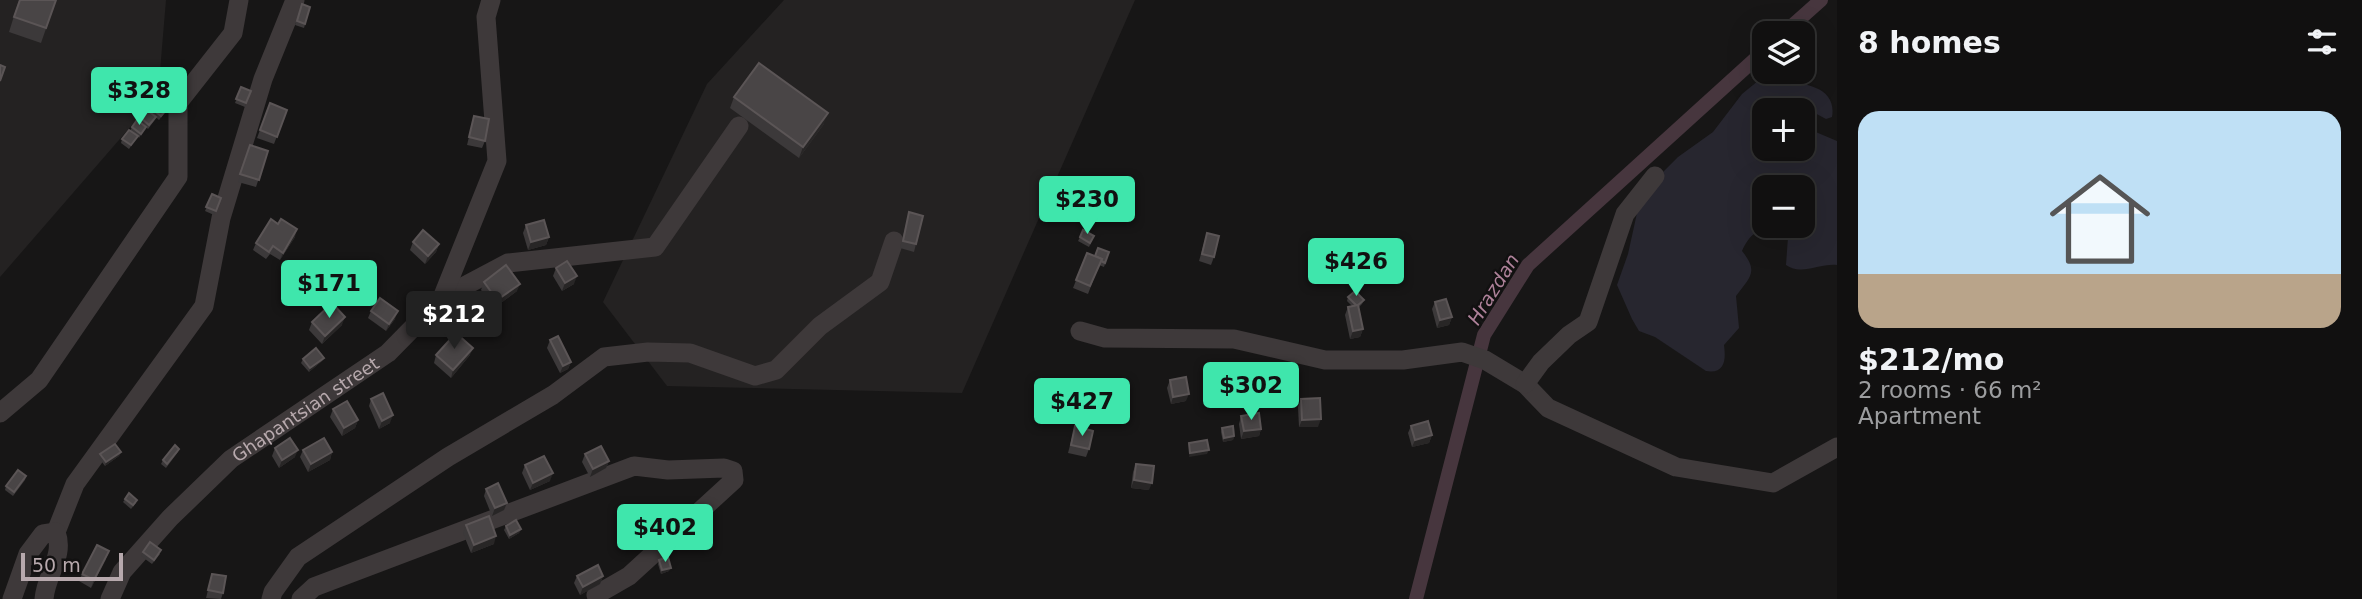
<!DOCTYPE html>
<html lang="en">
<head>
<meta charset="utf-8">
<style>
  body { margin:0; font-family:"DejaVu Sans",sans-serif; background:#1a1919; color:#f1f3f6; height:100vh; display:flex; flex-direction:column; font-size:26px; white-space:nowrap }
  * { box-sizing:border-box; margin:0 }
  p { font-size:23px; color:#9c9d9f }
  .icon { flex:none; width:38px; height:38px; fill:none; stroke:currentColor; stroke-width:2; stroke-linecap:round; stroke-linejoin:round }
  .map { position:relative; flex:1; overflow:hidden }
  .drawer { display:flex; flex-direction:column; background:#111010; width:525px }
  .drawer>* { flex:none }
  .buttons { position:absolute; left:1752px; top:21px; display:grid; gap:14px }
  .buttons a { display:grid; place-items:center; width:63px; height:63px; border-radius:14px; background:#111010; box-shadow:0 7px 28px #0002,0 0 0 2px #303030; font-size:35px }
  .scale { position:absolute; left:21px; bottom:18px; width:102px; box-sizing:border-box; padding-left:7px; border:4px solid #b7a9ad; border-top:0; font-size:19px; line-height:24px; white-space:nowrap; color:#b7a9ad; -webkit-text-stroke:5px #121111; paint-order:stroke }
  .price { position:absolute; translate:-50% -60px; padding:0 16px; border-radius:7px; background:#3fe6ac; color:#111; font-size:23px; line-height:46px; filter:drop-shadow(0 2px 4px #0008) }
  .price::after { content:''; position:absolute; left:50%; top:42px; width:21px; height:16px; margin-left:-10px; background:inherit; clip-path:polygon(0 0,100% 0,50% 100%) }
  .price.on { background:#222; color:#fff }
  ul { padding:0; list-style:none }
  li { display:grid; align-content:center; gap:14px; height:371px; padding:0 21px }
  li span { display:grid; place-items:center; height:217px; border-radius:21px; color:#555 }
  li>.icon { margin-inline-start:auto }
  span .icon { width:126px; height:126px; fill:#fffc; stroke-width:1 }
  li b { font-size:30px }
  h2 { display:flex; justify-content:space-between; align-items:center; height:84px; padding:0 21px; font-size:30px }
  main { display:flex; flex:1; min-height:0 }
  .map>svg:first-child { display:block }
  .built { fill:#242222 }
  .green { fill:#27262f; fill-rule:evenodd }
  .lines { fill:none; stroke-linecap:round; stroke-linejoin:round }
  .canal { stroke:#47363e; stroke-width:14 }
  .minor { stroke:#3e393a; stroke-width:19 }
  .wall { fill:#3c393a }
  .shaded-wall { fill:#282626 }
  .building { fill:#494546; stroke:#5b5556; stroke-width:2 }
  .labels { text-anchor:middle; dominant-baseline:central; stroke-width:5; stroke-linejoin:round; paint-order:stroke }
  .street-label { font-size:18px; fill:#b7a9ad; stroke:#121111 }
  .water-label { font-size:19px; font-style:italic; fill:#af829a; stroke:#121111 }
</style>
</head>
<body>
<main>
<div class="map">
<svg width="1837" height="599" viewBox="0 0 1837 599">
  <rect width="100%" height="100%" fill="#171616"/>
  <g class="built">
    <polygon points="0,0 166,0 158,95 0,277"/>
    <polygon points="784,0 1135,0 962,393 667,386 603,302 707,84"/>
  </g>
  <path class="green" d="M1764,76c7,1 14,4 22,5 21,3 51,7 46,36l-6,2 -15,-8 -5,6 -1,8 6,5 26,11v124c-17,-2 -36,11 -51,0l2,-28 -5,-11h19v-39h-38v39h6c-15,5 -21,10 -28,25 17,21 8,26 -6,45l3,32 -15,17c2,15 1,29 -18,26l-51,-34 -16,-6 -7,-12 -15,-34 11,-31 11,-50 24,-32 15,-15 35,-25 29,-38zM1764,110h38v39h-38z"/>
  <g class="lines">
    <g class="canal">
      <polyline points="1784,33 1821,0"/>
      <polyline points="1416,599 1484,335 1528,265 1764,51"/>
    </g>
    <g class="minor">
      <polyline points="442,298 508,263 655,247 739,126"/>
      <polyline points="1080,331 1105,338 1234,339 1325,360 1403,360 1462,352 1485,360 1525,384 1548,408 1676,467 1773,483 1837,447"/>
      <polyline points="1525,384 1541,362 1569,335 1588,322 1625,214 1655,176"/>
      <polyline points="0,413 39,380 178,177 178,103 233,33 239,0"/>
      <polyline points="56,532 75,484 204,306 221,218 263,79 295,0"/>
      <path d="M12,599l16,-45 15,-20 13,-2c9,24 -10,42 -12,67"/>
      <path id="s1" d="M110,599l12,-27 48,-54 61,-59 157,-106 54,-55 55,-137 -11,-144 5,-17"/>
      <polyline points="271,599 273,592 298,557 448,457 553,395 604,357 648,352 690,353 755,376 776,370 820,326 880,282 894,241"/>
      <polyline points="301,599 314,587 634,466 668,470 724,468 733,471 734,480 629,576 596,595"/>
    </g>
  </g>
  <g class="wall">
    <polygon points="19,0 56,0 41,43 9,32"/>
    <polygon points="302,4 310,7 304,28 295,25"/>
    <polygon points="241,87 251,91 245,107 235,103"/>
    <polygon points="734,97 824,124 799,158 730,108"/>
    <polygon points="158,98 175,98 174,102 168,110 167,110 159,120 149,111 150,107"/>
    <polygon points="270,103 287,110 274,144 257,138"/>
    <polygon points="474,116 485,141 482,148 467,145"/>
    <polygon points="156,117 154,121 148,129 146,127 139,138 138,136 129,149 121,143 122,139 130,131 132,127 139,122 141,118"/>
    <polygon points="250,145 268,151 256,187 238,182"/>
    <polygon points="212,194 221,198 214,215 205,211"/>
    <polygon points="909,212 916,244 914,252 900,248"/>
    <polygon points="526,225 549,237 546,245 528,250 523,233"/>
    <polygon points="1207,233 1214,257 1211,265 1199,261"/>
    <polygon points="1094,236 1089,247 1078,241 1080,237"/>
    <polygon points="295,237 280,260 270,254 266,259 253,250 256,243"/>
    <polygon points="413,242 439,244 436,252 425,264 410,250"/>
    <polygon points="1109,252 1104,267 1099,265 1088,294 1073,288 1087,253 1095,256"/>
    <polygon points="556,268 574,284 562,291 553,276"/>
    <polygon points="484,282 517,291 494,308 481,290"/>
    <polygon points="1348,297 1364,300 1362,304 1359,307 1363,329 1360,337 1350,339 1345,315 1348,307 1352,306 1347,301"/>
    <polygon points="1435,302 1452,317 1449,325 1437,328 1432,309"/>
    <polygon points="371,311 395,319 386,331 368,318"/>
    <polygon points="312,322 342,325 322,344 309,330"/>
    <polygon points="550,340 571,362 568,369 560,373 547,348"/>
    <polygon points="436,355 470,355 451,378 434,363"/>
    <polygon points="324,358 322,361 309,372 301,363 303,359"/>
    <polygon points="1170,380 1186,401 1171,404 1167,388"/>
    <polygon points="371,399 390,423 379,429 369,406"/>
    <polygon points="1301,399 1318,427 1299,427 1298,407"/>
    <polygon points="333,409 358,420 355,428 342,436 330,417"/>
    <polygon points="1241,416 1261,429 1259,436 1241,439 1239,424"/>
    <polygon points="1075,426 1089,449 1086,457 1068,453"/>
    <polygon points="1411,426 1432,435 1429,443 1412,447 1408,433"/>
    <polygon points="1222,428 1234,436 1233,440 1223,442 1221,432"/>
    <polygon points="275,448 295,457 279,468 272,456"/>
    <polygon points="179,449 178,452 166,468 161,464 163,460"/>
    <polygon points="303,450 332,452 330,460 308,472 300,457"/>
    <polygon points="121,452 119,456 105,466 99,458 100,454"/>
    <polygon points="585,454 609,461 606,468 590,477 582,462"/>
    <polygon points="1136,464 1149,490 1131,488 1133,472"/>
    <polygon points="525,465 550,481 530,490 522,473"/>
    <polygon points="26,476 25,480 13,496 5,490 6,486"/>
    <polygon points="486,489 504,510 492,516 484,496"/>
    <polygon points="125,499 136,503 131,509 123,502"/>
    <polygon points="466,525 494,544 471,553 463,533"/>
    <polygon points="506,526 521,529 519,533 509,539 504,530"/>
    <polygon points="143,552 160,554 152,564 141,556"/>
    <polygon points="106,559 91,588 79,581 82,574"/>
    <polygon points="659,560 669,571 661,574 658,564"/>
    <polygon points="212,574 223,593 221,599 206,598"/>
    <polygon points="577,576 603,576 600,584 580,595 574,583"/>
  </g>
  <g class="shaded-wall">
    <polygon points="828,113 824,124 799,158 803,147"/>
    <polygon points="297,229 295,237 280,260 283,253"/>
    <polygon points="549,237 546,245 528,250 531,242"/>
    <polygon points="439,244 436,252 425,264 428,256"/>
    <polygon points="577,276 574,284 562,291 565,283"/>
    <polygon points="520,284 517,291 494,308 497,300"/>
    <polygon points="398,311 395,319 386,331 389,324"/>
    <polygon points="345,317 342,325 322,344 325,336"/>
    <polygon points="1452,317 1449,325 1437,328 1440,320"/>
    <polygon points="1363,329 1360,337 1350,339 1353,331"/>
    <polygon points="473,348 470,355 451,378 453,370"/>
    <polygon points="324,358 322,361 309,372 310,368"/>
    <polygon points="571,362 568,369 560,373 563,366"/>
    <polygon points="1189,394 1186,401 1171,404 1173,397"/>
    <polygon points="393,415 390,423 379,429 382,421"/>
    <polygon points="1321,419 1318,427 1299,427 1302,420"/>
    <polygon points="358,420 355,428 342,436 344,428"/>
    <polygon points="1261,429 1259,436 1241,439 1244,431"/>
    <polygon points="1432,435 1429,443 1412,447 1415,440"/>
    <polygon points="1234,436 1233,440 1223,442 1224,438"/>
    <polygon points="298,450 295,457 279,468 282,460"/>
    <polygon points="1209,450 1207,454 1189,457 1190,453"/>
    <polygon points="121,452 119,456 105,466 106,462"/>
    <polygon points="332,452 330,460 308,472 311,464"/>
    <polygon points="609,461 606,468 590,477 593,469"/>
    <polygon points="553,473 550,481 530,490 533,483"/>
    <polygon points="1134,480 1152,483 1149,490 1131,488"/>
    <polygon points="507,503 504,510 492,516 495,508"/>
    <polygon points="521,529 519,533 509,539 510,535"/>
    <polygon points="496,536 494,544 471,553 474,545"/>
    <polygon points="109,551 106,559 91,588 94,580"/>
    <polygon points="671,568 669,571 661,574 662,570"/>
    <polygon points="603,576 600,584 580,595 583,587"/>
  </g>
  <g class="building">
    <polygon points="20,0 56,0 46,28 14,17"/>
    <polygon points="302,4 310,7 305,24 297,21"/>
    <polygon points="759,63 828,113 803,147 734,97"/>
    <polygon points="0,65 5,67 0,81"/>
    <polygon points="241,87 251,91 246,103 236,99"/>
    <polygon points="164,90 175,98 169,107 158,98"/>
    <polygon points="156,100 167,109 161,116 150,107"/>
    <polygon points="270,103 287,110 277,137 260,130"/>
    <polygon points="147,110 156,117 149,125 141,118"/>
    <polygon points="474,116 489,119 485,141 469,137"/>
    <polygon points="137,120 146,127 141,134 132,127"/>
    <polygon points="129,130 138,136 131,145 122,139"/>
    <polygon points="250,145 268,151 259,180 240,174"/>
    <polygon points="212,194 221,198 216,211 206,207"/>
    <polygon points="909,212 923,216 916,244 903,241"/>
    <polygon points="271,219 278,224 281,219 297,229 283,253 273,246 269,252 256,243"/>
    <polygon points="544,220 549,237 531,242 526,225"/>
    <polygon points="423,230 439,244 428,256 413,242"/>
    <polygon points="1083,230 1094,236 1090,243 1080,237"/>
    <polygon points="1207,233 1219,236 1214,257 1202,254"/>
    <polygon points="1098,248 1109,252 1105,263 1101,261 1102,259 1095,256"/>
    <polygon points="1087,253 1102,259 1090,286 1076,280"/>
    <polygon points="567,261 577,276 565,283 556,268"/>
    <polygon points="506,265 520,284 497,300 484,282"/>
    <polygon points="1355,291 1364,300 1358,305 1356,305 1348,297"/>
    <polygon points="380,298 398,311 389,324 371,311"/>
    <polygon points="1446,299 1452,317 1440,320 1435,302"/>
    <polygon points="332,303 345,317 325,336 312,322"/>
    <polygon points="1358,305 1363,329 1353,331 1348,307"/>
    <polygon points="456,333 473,348 453,370 436,355"/>
    <polygon points="558,336 571,362 563,366 550,340"/>
    <polygon points="316,348 324,358 310,368 303,359"/>
    <polygon points="1186,377 1189,394 1173,397 1170,380"/>
    <polygon points="383,393 393,415 382,421 371,399"/>
    <polygon points="1320,398 1321,419 1302,420 1301,399"/>
    <polygon points="347,401 358,420 344,428 333,409"/>
    <polygon points="1259,413 1261,429 1244,431 1241,416"/>
    <polygon points="1428,421 1432,435 1415,440 1411,426"/>
    <polygon points="1075,426 1093,431 1089,449 1071,445"/>
    <polygon points="1233,426 1234,436 1224,438 1222,428"/>
    <polygon points="290,438 298,450 282,460 275,448"/>
    <polygon points="324,438 332,452 311,464 303,450"/>
    <polygon points="1207,440 1209,450 1190,453 1189,443"/>
    <polygon points="115,444 121,452 106,462 100,454"/>
    <polygon points="175,445 179,449 167,464 163,460"/>
    <polygon points="601,446 609,461 593,469 585,454"/>
    <polygon points="544,456 553,473 533,483 525,465"/>
    <polygon points="1136,464 1154,466 1152,483 1134,480"/>
    <polygon points="18,470 26,476 14,492 6,486"/>
    <polygon points="498,483 507,503 495,508 486,489"/>
    <polygon points="129,493 137,500 133,505 125,499"/>
    <polygon points="489,516 496,536 474,545 466,525"/>
    <polygon points="516,520 521,529 510,535 506,526"/>
    <polygon points="150,542 161,550 154,560 143,552"/>
    <polygon points="97,545 109,551 94,580 82,574"/>
    <polygon points="668,557 671,568 662,570 659,560"/>
    <polygon points="598,565 603,576 583,587 577,576"/>
    <polygon points="212,574 226,576 223,593 208,590"/>
  </g>
  <g class="labels">
    <g class="street-label">
      <text stroke="none"><textPath href="#s1" startOffset="276">Ghapantsian street</textPath></text>
    </g>
    <g class="water-label">
      <text transform="translate(1493 289) rotate(-58)">Hrazdan</text>
    </g>
  </g>
</svg>
<div class="buttons">
<a><svg class="icon" aria-label="layers" viewBox="0 0 24 24"><path d="M12 4l9 5-9 5-9-5zM3 14l9 5 9-5"/></svg></a>
<a>+</a>
<a>−</a>
</div>
<div class="scale">50 m</div>
<b class="price" style="left:139px;top:127px">$328</b>
<b class="price" style="left:1087px;top:236px">$230</b>
<b class="price" style="left:1356px;top:298px">$426</b>
<b class="price" style="left:329px;top:320px">$171</b>
<b class="price on" style="left:454px;top:351px">$212</b>
<b class="price" style="left:1251px;top:422px">$302</b>
<b class="price" style="left:1082px;top:438px">$427</b>
<b class="price" style="left:665px;top:564px">$402</b>
</div>
<section class="drawer">
<h2>8 homes<svg class="icon" aria-label="filters" viewBox="0 0 24 24"><path d="M4 7h16M4 17h16"/><circle cx="9" cy="7" r="2"/><circle cx="15" cy="17" r="2"/></svg></h2>
<ul>
<li><span style="background:linear-gradient(#bfe0f5 75%,#b9a48a 0)"><svg class="icon" aria-label="home" viewBox="0 0 24 24"><path d="M3 11l9-7 9 7M6 9v11h12V9"/></svg></span><div><b>$212/mo</b><p>2 rooms · 66 m²</p><p>Apartment</p></div></li>
</ul>
</section>
</main>
</body>
</html>
